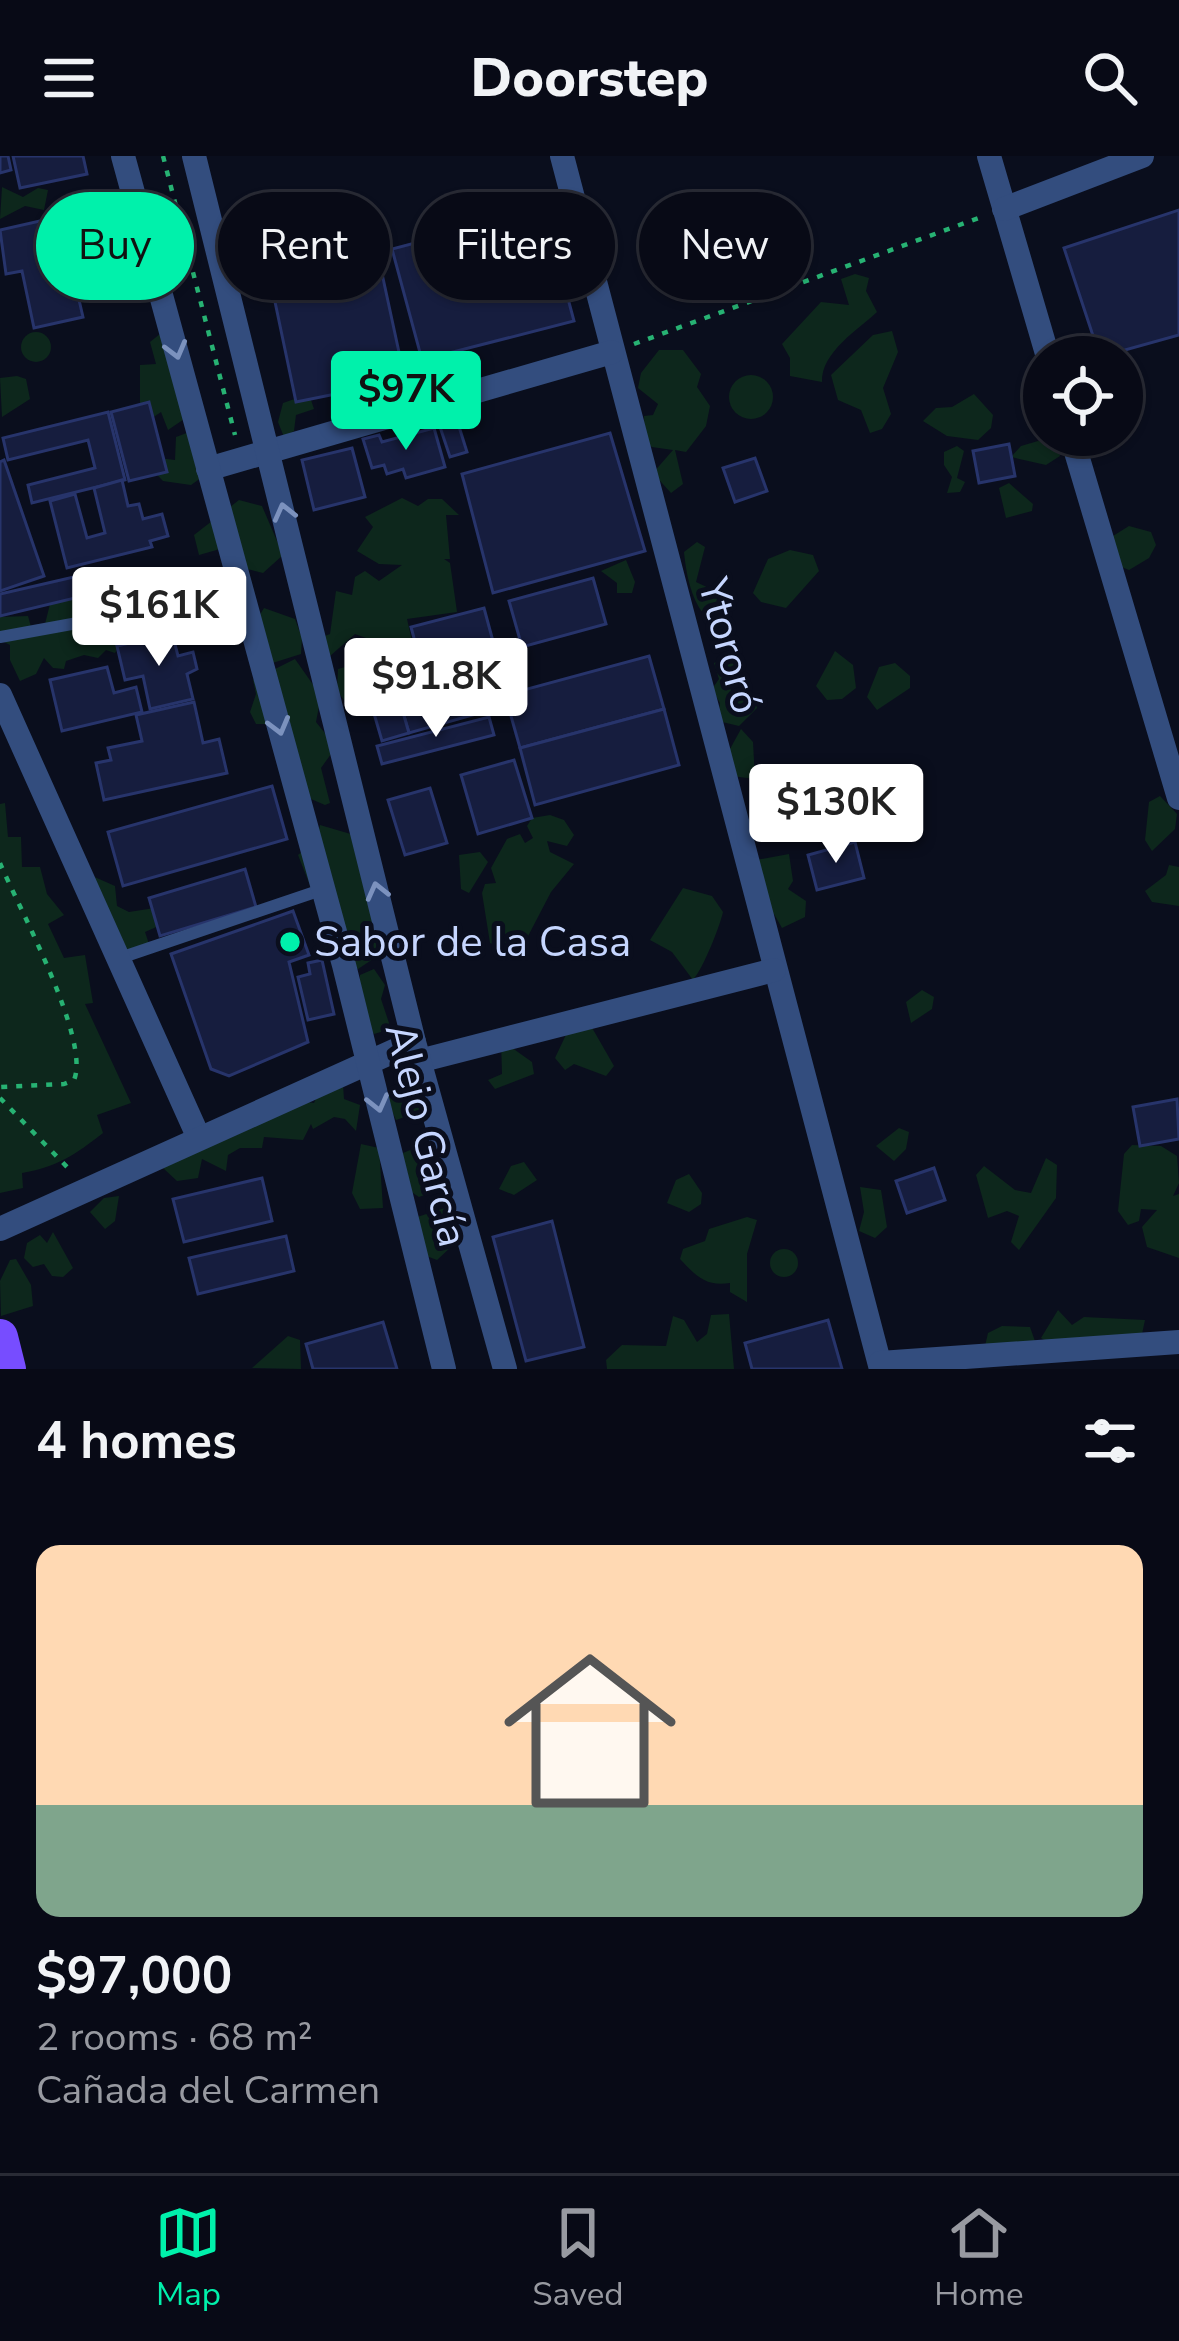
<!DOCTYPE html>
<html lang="en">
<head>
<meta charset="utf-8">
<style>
  body { margin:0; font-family:"Nunito Sans",sans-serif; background:#161823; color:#f1f3f6; height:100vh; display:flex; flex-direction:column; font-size:45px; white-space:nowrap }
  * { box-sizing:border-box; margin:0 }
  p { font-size:39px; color:#989aa1 }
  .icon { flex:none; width:66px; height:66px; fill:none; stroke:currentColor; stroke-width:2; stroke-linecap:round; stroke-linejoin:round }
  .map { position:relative; height:1213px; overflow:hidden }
  .drawer { display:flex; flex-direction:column; background:#080a16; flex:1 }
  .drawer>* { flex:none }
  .guide { position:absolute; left:36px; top:36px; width:1107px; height:108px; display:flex; gap:24px }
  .controls { position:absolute; left:1023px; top:180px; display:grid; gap:24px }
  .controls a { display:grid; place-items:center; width:120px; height:120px; border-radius:50%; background:#080a16; box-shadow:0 3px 9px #0004,0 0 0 3px #292b35; font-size:60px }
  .price { position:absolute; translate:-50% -102px; padding:0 27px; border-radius:12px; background:#fff; color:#222; font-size:39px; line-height:78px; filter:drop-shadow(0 3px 6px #0008) }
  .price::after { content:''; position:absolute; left:50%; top:72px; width:36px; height:27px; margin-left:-18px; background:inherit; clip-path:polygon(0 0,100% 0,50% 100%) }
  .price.on { background:#00f1ab; color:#111 }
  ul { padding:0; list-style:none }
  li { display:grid; align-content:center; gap:24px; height:636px; padding:0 36px }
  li+li { border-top:3px solid #292b35 }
  li span { display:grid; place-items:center; height:372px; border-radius:24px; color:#555 }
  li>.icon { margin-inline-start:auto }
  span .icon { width:216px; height:216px; fill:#fffc; stroke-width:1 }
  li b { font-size:51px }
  h2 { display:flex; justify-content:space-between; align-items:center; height:144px; padding:0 36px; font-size:51px }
  .tag { padding:0 42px; border-radius:54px; background:#080a16; box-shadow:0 3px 9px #0004,0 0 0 3px #292b35; font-size:42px; line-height:108px }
  .tag.on { background:#00f1ab; color:#111 }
  header { display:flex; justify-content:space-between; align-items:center; height:156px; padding:0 36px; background:#080a16; font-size:54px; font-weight:800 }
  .dock { display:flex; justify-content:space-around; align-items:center; height:168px; border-top:3px solid #292b35; background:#080a16; font-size:33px; color:#989aa1 }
  .dock a { display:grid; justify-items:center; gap:6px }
  .dock .on { color:#00f1ab }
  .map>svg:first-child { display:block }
  .green { fill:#0d271c }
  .building { fill:#161d3e; stroke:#27346b; stroke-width:3 }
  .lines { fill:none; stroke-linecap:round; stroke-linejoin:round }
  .path { stroke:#27b273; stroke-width:4.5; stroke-dasharray:6 9; stroke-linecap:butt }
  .service { stroke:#334d7e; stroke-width:12 }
  .minor { stroke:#334d7e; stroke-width:24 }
  .tertiary { stroke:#334d7e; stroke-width:24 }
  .primary { stroke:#774dff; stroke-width:36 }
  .oneway { stroke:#7c92be }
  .poi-dot { fill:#00f1ab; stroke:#0a0e1d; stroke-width:4.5 }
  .labels { text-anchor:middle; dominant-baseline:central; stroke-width:10; stroke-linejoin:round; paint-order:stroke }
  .street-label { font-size:42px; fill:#c6d6ff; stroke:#0a0e1d }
  .poi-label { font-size:42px; fill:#c6d6ff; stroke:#0a0e1d; text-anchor:start }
</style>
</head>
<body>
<header><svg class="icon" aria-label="menu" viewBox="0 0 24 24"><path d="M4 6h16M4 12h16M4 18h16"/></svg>Doorstep<svg class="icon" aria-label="search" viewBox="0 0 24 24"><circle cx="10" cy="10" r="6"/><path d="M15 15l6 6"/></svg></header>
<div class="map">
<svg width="1179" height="1213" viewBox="0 0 1179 1213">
  <rect width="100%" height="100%" fill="#0a0e1d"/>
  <g class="green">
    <polygon points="2,31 23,41 38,32 48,34 44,54 25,50 0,63"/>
    <polygon points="75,39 88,46 78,69 66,73 55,68 53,59"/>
    <path d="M855,118l14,4 -3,13 11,21c-18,17 -56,40 -55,70l-32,-6v-18l-8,-14 39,-42 28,3 -8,-26z"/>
    <polygon points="892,175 898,196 883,232 891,258 882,273 870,277 861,254 838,244 831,219 873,179"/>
    <circle cx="36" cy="191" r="15"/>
    <polygon points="160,178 193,257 168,274 161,256 146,266 140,259 140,209 156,208 150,186"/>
    <polygon points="659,194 683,194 701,218 697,231 710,250 706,270 686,296 675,294 683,328 671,337 653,317 673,294 652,291 645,286 644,260 653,259 658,248 638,232 641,217"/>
    <polygon points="453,196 467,202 466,216 448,227 425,218 422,204"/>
    <circle cx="751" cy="241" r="22"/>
    <polygon points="17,220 26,223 30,243 2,261 0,222"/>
    <polygon points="309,238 314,253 296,259 294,275 284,281 278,266 283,247"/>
    <polygon points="974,238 993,259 991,272 978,284 947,280 923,265 936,252 952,251"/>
    <polygon points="192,275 205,319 191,329 163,325 148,309 150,301 175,304 176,281"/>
    <polygon points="1038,285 1056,286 1060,300 1046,309 1011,301 1021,290"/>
    <polygon points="957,290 964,295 957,322 965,326 960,336 947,337 952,321 944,309 944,296"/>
    <polygon points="1009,327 1033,348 1032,355 1006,362 999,332"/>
    <polygon points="402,342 418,350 428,343 442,343 459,359 446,359 450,403 444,403 450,407 457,456 407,463 419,516 400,498 373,498 366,482 355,478 330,500 314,484 330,478 336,435 352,439 355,421 365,415 379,425 402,409 379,408 357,395 373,371 365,361"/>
    <polygon points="239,344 262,350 283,399 263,417 236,410 220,393 199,399 194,379"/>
    <polygon points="1129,370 1151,376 1156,389 1149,402 1129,414 1109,406 1113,380"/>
    <path d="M697,386l8,5 -9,35 28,13 1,13 -21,6c-13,-15 -18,-41 -20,-62z"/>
    <polygon points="790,394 813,399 819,415 786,452 761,446 753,437 768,403"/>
    <polygon points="626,404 635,426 632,437 617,437 617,427 601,415"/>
    <polygon points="116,413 132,455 146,447 157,452 156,465 143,473 133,467 115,497 106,494 98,502 84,499 66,505 64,513 53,512 44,502 36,518 20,525 10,504 10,489 0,484 0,461 28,460 33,478 43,476 50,448 96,437 91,417"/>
    <polygon points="264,452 295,463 302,482 301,498 263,510 248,478"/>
    <polygon points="835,495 853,509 856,532 842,543 827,544 816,530"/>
    <polygon points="726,500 739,510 730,523 731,537 755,539 757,552 739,570 718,565 720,547 712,533 719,523 714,507"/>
    <polygon points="295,503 321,540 316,566 336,591 321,612 330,647 325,649 311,643 269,568 256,568 250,556 256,538 253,524"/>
    <polygon points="895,507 910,520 910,532 877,554 867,541 879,511"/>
    <polygon points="356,508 365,513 364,529 348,549 337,535 338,513"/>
    <polygon points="741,573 753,586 755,623 724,619 725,602"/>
    <polygon points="799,609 808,617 805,634 792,640 775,634 784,612"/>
    <polygon points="1160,640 1177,658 1175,673 1152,695 1145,684 1149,646"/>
    <path d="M5,647l3,34h13l1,30h18l7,27 17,21 -16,9 16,34 21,-3 8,48 -8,1 46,99 -34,12 6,18c-28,22 -46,34 -81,40l1,15 -23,5v-389z"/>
    <polygon points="550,659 564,664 574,679 567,690 547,685 550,696 574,708 551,736 526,784 502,792 490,787 482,737 485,728 496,727 491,712 507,683 520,678 525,687 533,682 527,670 532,662"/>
    <polygon points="320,669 354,679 375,767 371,772 380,779 373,803 358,813 329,801 323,788 328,775 298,699 317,683"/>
    <polygon points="480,696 488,706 469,737 461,733 459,699"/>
    <polygon points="789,698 793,725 788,733 806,745 805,761 782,772 774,758 764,754 756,704"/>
    <polygon points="1169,709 1179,711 1179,750 1152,746 1145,735 1166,719"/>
    <polygon points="81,715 115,730 117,750 129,756 161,751 170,765 145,776 149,788 136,796 108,791"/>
    <path d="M683,732l29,8 11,16c-3,14 -20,57 -30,68l-21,-28 -22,-12z"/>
    <path d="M374,813l11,16 -4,14 10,30 -17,5c-14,-16 -14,-37 -14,-59z"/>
    <polygon points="922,834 934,841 932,853 911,867 906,846"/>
    <polygon points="587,863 614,910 606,920 574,908 565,914 555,902 572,866"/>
    <polygon points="501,884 532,906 534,918 495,933 488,924 502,918"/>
    <polygon points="407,928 422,955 396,964 386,942"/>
    <polygon points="343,929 344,943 360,949 356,975 345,963 334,961 313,973 311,968 303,984 264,981 262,992 240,992 228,999 226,1015 202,1003 198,1022 177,1025 163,1012 300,945 314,947 321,931"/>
    <polygon points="899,972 909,976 906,993 894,1005 876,990"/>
    <polygon points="361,988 379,992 383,1052 360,1053 352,1037"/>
    <polygon points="1132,989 1161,990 1177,1000 1179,1027 1173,1040 1179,1038 1179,1102 1147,1091 1142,1071 1157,1054 1141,1053 1139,1065 1128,1069 1118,1055 1124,998"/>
    <polygon points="420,990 435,1018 430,1037 419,1041 398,1027 408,1017 401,1008 403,997"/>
    <polygon points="1046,1002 1057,1009 1056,1042 1019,1094 1011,1086 1019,1060 1007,1055 988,1062 976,1019 984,1010 1015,1034 1031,1037"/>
    <polygon points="524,1006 537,1024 514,1039 499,1033 511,1010"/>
    <polygon points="689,1018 702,1037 701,1048 689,1056 667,1047 676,1024"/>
    <polygon points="860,1031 881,1034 887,1071 875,1082 859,1075 864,1056"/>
    <polygon points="119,1040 115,1065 105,1073 90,1056 104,1042"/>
    <polygon points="445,1052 452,1090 437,1104 416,1096 414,1062"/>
    <path d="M747,1061l10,3 -10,34v48l-17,-10v-9c-24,4 -34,-7 -50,-24l3,-10 22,-8 4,-12z"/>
    <polygon points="53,1076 73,1112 63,1121 52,1120 44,1108 33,1111 24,1102 27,1087 40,1079 47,1087"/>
    <circle cx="784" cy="1107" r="14"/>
    <polygon points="16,1103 31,1129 33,1150 1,1160 0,1125 10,1104"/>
    <polygon points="1058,1154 1072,1169 1084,1161 1145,1164 1142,1178 1050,1187 1041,1182"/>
    <polygon points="729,1158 734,1213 607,1213 606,1204 622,1189 666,1190 673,1160 684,1164 697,1186 707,1178 711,1159"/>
    <polygon points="1002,1170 1030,1171 1036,1188 985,1190 988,1177"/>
    <polygon points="288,1180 300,1184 301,1213 252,1212"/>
  </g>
  <g class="building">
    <polygon points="0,0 8,0 11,14 0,17"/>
    <polygon points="13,0 83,0 87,18 20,32"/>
    <polygon points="544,53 574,165 422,204 392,93"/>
    <polygon points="1179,54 1179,179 1100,201 1064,92"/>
    <polygon points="53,62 58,84 95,76 103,112 73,118 83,161 34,172 22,115 6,118 0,74"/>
    <polygon points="378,99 405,224 296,246 270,122"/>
    <polygon points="149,246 167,316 129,325 111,256"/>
    <polygon points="461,252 464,259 456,261 467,296 450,301 438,265"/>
    <polygon points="108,256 125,324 32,347 28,329 95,312 88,284 8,304 3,282"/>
    <polygon points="434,272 445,311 406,322 403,313 387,318 384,309 372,312 363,283 379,279 382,286"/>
    <polygon points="610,277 645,395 493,437 462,318"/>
    <polygon points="1009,288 1015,320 979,327 973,295"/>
    <polygon points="352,292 365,341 314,354 302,304"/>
    <polygon points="755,302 767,335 735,346 723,312"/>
    <polygon points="4,304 44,420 0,435 0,306"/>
    <polygon points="122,324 128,350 139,348 143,363 162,358 168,380 150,385 152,391 67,412 50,345 75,338 87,382 105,377 94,332"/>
    <polygon points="91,417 96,437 0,460 0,438"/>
    <polygon points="593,422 606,468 522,491 509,445"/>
    <polygon points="484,452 494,489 421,508 411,471"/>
    <polygon points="172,477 178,500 193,496 197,513 187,518 193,543 150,553 143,520 125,524 117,490"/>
    <polygon points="649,500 664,553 520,592 505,539"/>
    <polygon points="494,501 508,549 409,577 395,529"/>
    <polygon points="107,511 114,537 136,531 142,556 62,575 50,524"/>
    <polygon points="395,529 409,577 382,585 368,537"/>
    <polygon points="194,546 203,587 219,583 227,617 104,644 96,607 111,604 108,592 142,585 136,559"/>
    <polygon points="664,553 679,609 535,649 520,592"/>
    <polygon points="489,561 494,579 382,608 377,590"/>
    <polygon points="514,604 532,662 478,678 461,619"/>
    <polygon points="272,630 287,683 123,730 108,676"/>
    <polygon points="430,632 447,687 405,699 388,644"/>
    <polygon points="855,686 864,722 817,734 808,699"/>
    <polygon points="245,713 256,751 160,780 149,742"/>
    <polygon points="293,755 309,799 289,806 308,886 229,920 211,913 171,798"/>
    <polygon points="322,804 334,858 308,864 298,821 310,818 308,807"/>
    <polygon points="1177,943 1179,983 1140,990 1133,951"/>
    <polygon points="934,1012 945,1044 907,1057 896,1025"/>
    <polygon points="262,1022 272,1065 184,1086 173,1043"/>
    <polygon points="552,1065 584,1191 526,1205 493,1081"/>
    <polygon points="286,1080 294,1115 198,1138 189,1102"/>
    <polygon points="828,1164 842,1213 752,1213 745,1187"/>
    <polygon points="383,1166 397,1213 313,1213 306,1188"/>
  </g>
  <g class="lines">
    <g class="path">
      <polyline points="163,0 235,279"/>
      <polyline points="634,188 984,60"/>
      <path d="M0,707c18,43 91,177 74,217l-10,4 -64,3"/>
      <polyline points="0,942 69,1013"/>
    </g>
    <g class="service">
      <polyline points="0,481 198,445"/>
      <polyline points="120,802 324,733"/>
    </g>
    <g class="minor">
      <polyline points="562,0 881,1213"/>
      <polyline points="989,0 1048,201"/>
      <polyline points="1004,53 1142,0"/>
      <polyline points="1071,279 1179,642"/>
      <polyline points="208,313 612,196"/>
      <polyline points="0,539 198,980"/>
      <polyline points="419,905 774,814"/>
      <polyline points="0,1073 414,886"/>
      <polyline points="880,1207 1179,1186"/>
    </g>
    <g class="tertiary">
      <polyline points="123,0 344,809 444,1213"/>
      <polyline points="194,0 414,886 505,1213"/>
    </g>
    <polyline class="primary" points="0,1181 8,1213"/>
  </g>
  <defs><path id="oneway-chevron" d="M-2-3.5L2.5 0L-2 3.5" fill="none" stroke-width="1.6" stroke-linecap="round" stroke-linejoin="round" transform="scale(3)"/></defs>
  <g class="oneway">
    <use href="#oneway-chevron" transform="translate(176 194) rotate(75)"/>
    <use href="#oneway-chevron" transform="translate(284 356) rotate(-104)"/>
    <use href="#oneway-chevron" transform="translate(279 570) rotate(75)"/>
    <use href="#oneway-chevron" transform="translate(377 735) rotate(-104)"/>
    <use href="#oneway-chevron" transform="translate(378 947) rotate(76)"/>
  </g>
  <circle class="poi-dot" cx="290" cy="786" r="12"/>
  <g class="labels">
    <g class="street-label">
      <text transform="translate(729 490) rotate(75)">Ytororó</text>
      <text transform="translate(426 979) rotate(76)">Alejo García</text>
    </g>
    <g class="poi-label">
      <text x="314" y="786">Sabor de la Casa</text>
    </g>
  </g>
</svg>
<div class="controls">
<a><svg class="icon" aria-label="locate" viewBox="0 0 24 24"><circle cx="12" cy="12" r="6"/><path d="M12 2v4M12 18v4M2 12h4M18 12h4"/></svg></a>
</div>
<b class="price on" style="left:406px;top:297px">$97K</b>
<b class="price" style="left:159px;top:513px">$161K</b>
<b class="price" style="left:436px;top:584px">$91.8K</b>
<b class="price" style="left:836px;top:710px">$130K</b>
<div class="guide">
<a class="tag on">Buy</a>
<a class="tag">Rent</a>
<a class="tag">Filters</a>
<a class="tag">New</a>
</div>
</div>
<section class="drawer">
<h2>4 homes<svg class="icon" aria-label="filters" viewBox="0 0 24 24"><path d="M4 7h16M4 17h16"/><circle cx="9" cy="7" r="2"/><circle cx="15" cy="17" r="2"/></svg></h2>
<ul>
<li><span style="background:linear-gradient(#ffd9b3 70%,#7fa58c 0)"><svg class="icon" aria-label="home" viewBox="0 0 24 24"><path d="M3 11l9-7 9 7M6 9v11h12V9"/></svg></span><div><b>$97,000</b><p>2 rooms · 68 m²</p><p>Cañada del Carmen</p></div></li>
</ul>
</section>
<nav class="dock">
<a class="on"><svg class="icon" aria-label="map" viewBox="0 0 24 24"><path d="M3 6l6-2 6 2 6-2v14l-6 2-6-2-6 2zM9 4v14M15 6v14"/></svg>Map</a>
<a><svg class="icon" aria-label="saved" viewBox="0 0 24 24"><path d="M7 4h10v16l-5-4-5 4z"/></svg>Saved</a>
<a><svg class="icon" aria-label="home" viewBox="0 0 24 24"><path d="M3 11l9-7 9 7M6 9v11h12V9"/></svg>Home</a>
</nav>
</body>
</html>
